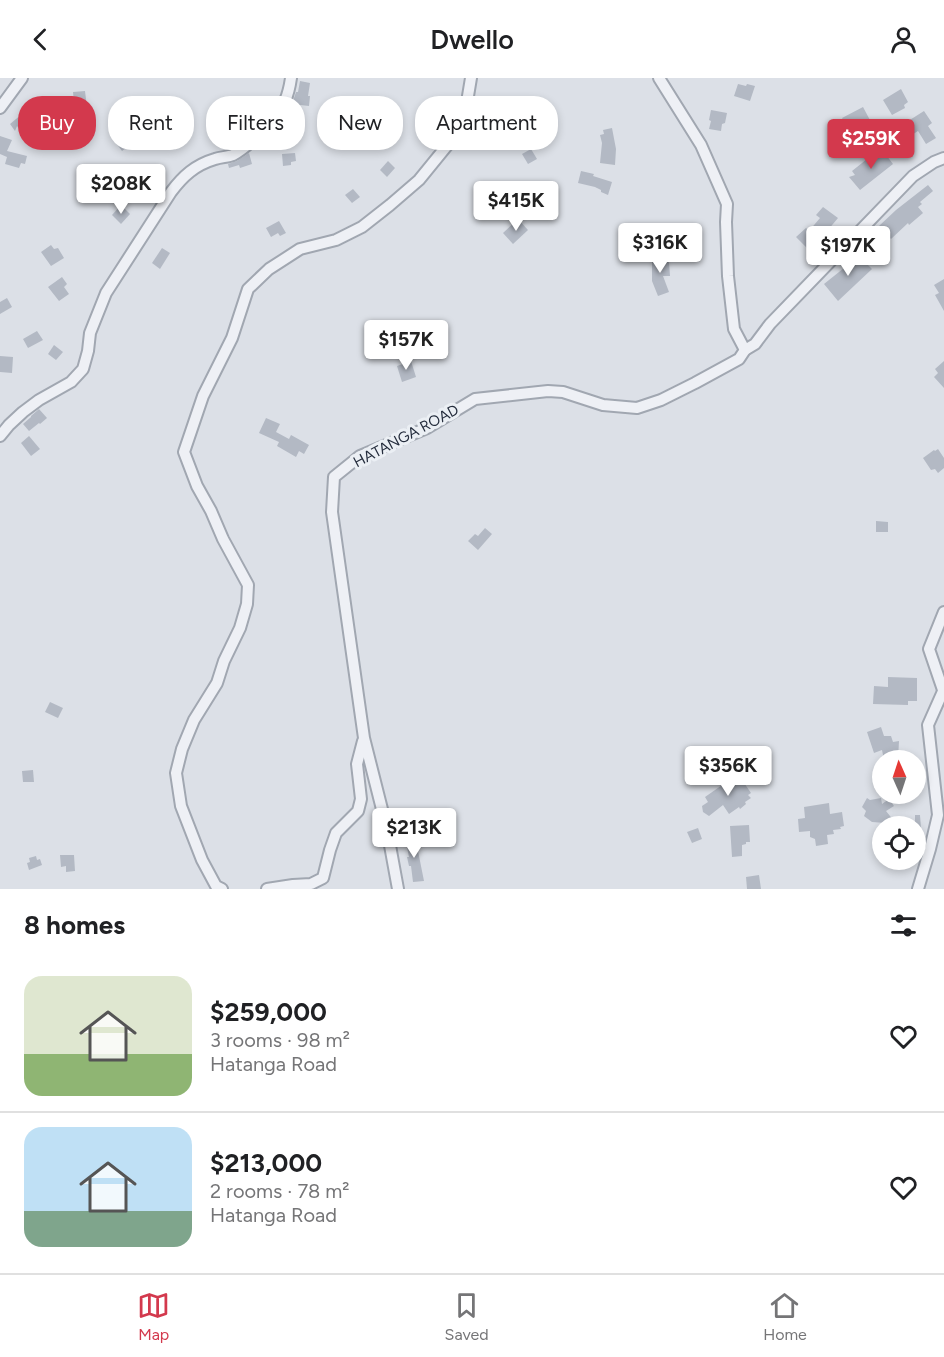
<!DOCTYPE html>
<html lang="en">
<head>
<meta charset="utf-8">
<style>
  body { margin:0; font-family:Figtree,sans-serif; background:#f2f2f2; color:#202124; height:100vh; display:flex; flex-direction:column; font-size:22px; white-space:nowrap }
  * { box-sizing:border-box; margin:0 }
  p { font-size:20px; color:#757577 }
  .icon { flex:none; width:33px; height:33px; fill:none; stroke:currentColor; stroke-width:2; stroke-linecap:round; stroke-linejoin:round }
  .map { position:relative; height:811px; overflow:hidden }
  .side { display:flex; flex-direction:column; background:#fff; flex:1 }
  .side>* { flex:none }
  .banner { position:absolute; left:18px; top:18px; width:600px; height:54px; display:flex; gap:12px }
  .needle { width:39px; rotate:357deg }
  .controls { position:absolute; left:872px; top:672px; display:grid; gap:12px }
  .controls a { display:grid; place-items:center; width:54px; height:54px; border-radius:50%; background:#fff; box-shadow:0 3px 9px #0003; font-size:30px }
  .price { position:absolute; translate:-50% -51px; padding:0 14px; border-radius:6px; background:#fff; color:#222; font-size:20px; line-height:39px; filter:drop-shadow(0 2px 3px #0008) }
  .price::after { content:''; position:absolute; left:50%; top:36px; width:18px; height:14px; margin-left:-9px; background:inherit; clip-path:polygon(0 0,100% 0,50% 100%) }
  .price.current { background:#d3394d; color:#fff }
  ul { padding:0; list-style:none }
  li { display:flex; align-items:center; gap:18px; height:150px; padding:0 24px }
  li+li { border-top:2px solid #e0e0e0 }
  li span { display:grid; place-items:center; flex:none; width:168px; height:120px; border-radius:18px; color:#555 }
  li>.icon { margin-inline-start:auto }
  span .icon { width:72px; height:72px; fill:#fffc; stroke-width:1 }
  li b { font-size:26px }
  h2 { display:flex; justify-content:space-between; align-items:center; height:72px; padding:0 24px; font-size:26px }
  .pill { padding:0 21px; border-radius:24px; background:#fff; box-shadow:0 3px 9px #0003; font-size:21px; line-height:54px }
  .pill.current { background:#d3394d; color:#fff }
  header { display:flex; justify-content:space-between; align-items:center; height:78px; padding:0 24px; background:#fff; font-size:27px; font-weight:600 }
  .tab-bar { display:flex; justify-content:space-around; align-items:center; height:84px; border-top:2px solid #e0e0e0; background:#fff; font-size:16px; color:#757577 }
  .tab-bar a { display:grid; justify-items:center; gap:3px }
  .tab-bar .current { color:#d3394d }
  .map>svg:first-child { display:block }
  .building { fill:#b3b9c4 }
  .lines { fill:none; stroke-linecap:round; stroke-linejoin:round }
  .street-casing { stroke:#a1a7b1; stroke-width:14 }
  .street { stroke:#eef0f5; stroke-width:10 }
  .labels { text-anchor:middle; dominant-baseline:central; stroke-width:6; stroke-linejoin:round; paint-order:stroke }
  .street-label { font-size:15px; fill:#252d3d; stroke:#ebeff4 }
</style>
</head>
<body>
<header><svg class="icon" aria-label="back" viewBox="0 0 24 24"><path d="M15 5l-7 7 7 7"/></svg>Dwello<svg class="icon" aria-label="person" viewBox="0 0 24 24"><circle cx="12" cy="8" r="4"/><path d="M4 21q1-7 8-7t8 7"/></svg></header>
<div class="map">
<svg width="944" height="811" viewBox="0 0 944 811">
  <rect width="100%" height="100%" fill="#dce0e7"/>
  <g class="building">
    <polygon points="300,3 310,5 308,18 310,18 309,28 292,26 296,14 298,14"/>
    <polygon points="738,6 746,8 747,6 755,8 750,23 734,18"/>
    <polygon points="901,11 908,24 904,27 905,30 892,37 883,22"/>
    <polygon points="85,13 87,29 81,29 81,33 75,34 73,14"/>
    <polygon points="863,29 871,44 866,47 869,49 852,58 842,40"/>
    <polygon points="501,30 516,37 508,55 493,48"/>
    <polygon points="711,32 727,35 725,45 722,46 721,53 709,51 711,43 709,42"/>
    <polygon points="924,33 932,45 928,48 936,60 926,66 918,53 902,63 904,65 892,72 886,62 907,50 905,45"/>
    <polygon points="22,36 21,40 28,50 22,55 17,48 15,53 10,46"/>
    <polygon points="225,47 238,47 239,56 235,56 235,59 229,60 229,56 225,56"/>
    <polygon points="170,48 184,62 174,72 170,68 168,70 160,58"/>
    <polygon points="612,50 616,71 615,87 600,85 602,65 600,57 604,56 603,52"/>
    <polygon points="58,52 64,62 55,67 49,57"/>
    <polygon points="126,52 134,64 122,73 113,61"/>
    <polygon points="0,58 12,62 7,73 27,78 25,86 21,85 19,90 5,86 7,79 0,76"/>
    <polygon points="531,71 537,81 528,86 522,76"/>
    <polygon points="883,73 893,86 860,112 849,99 855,97 852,93 867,81 876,75 877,77"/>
    <polygon points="249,75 252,86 240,90 239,87 229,90 228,86 237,83"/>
    <polygon points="295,75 296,83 291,84 291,87 283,88 282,76"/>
    <polygon points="388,83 395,90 387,99 380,92"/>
    <polygon points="581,93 594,96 593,98 612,104 608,117 601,114 601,112 595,109 578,105"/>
    <polygon points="481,106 487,110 487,111 512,130 507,138 489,123 490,122 477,113"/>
    <polygon points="928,107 933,113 920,124 922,126 918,129 923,135 909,147 908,145 891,161 879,148 896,132"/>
    <polygon points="353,111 360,119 352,125 345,117"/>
    <polygon points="121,127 130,136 121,146 112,137"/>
    <polygon points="823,129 838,140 822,159 823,160 810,173 796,159 806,150 809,153 820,140 816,137"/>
    <polygon points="518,141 528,152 513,166 503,155"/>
    <polygon points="279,143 286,155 280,158 278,155 271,159 266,150"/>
    <polygon points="51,167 54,171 58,170 64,180 51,188 41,174"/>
    <polygon points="162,170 170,175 160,191 152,185"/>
    <polygon points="856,175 872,191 838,223 824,206 844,190 842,188"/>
    <polygon points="659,177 666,177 666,183 669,184 670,198 663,198 669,214 658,218 652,203 652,181 659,181"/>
    <polygon points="62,199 67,206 64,209 69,216 59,223 48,209"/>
    <polygon points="944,201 944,233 935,217 939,215 934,207"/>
    <polygon points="7,220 12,229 0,236 0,224"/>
    <polygon points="37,253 43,262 28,270 23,261"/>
    <polygon points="54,267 63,274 56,282 48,276"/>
    <polygon points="0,278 13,279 12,295 0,294"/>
    <polygon points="411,283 416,299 402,304 397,288"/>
    <polygon points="944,283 944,310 934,299 938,295 935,291"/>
    <polygon points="39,331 47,340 40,346 39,345 29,353 23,346 31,339 31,338"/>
    <polygon points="266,340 280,346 276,354 289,361 291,357 309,367 304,376 299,373 296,379 277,368 279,364 259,355"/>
    <polygon points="29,358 40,371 31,378 21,365"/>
    <polygon points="938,371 944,380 944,390 938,395 935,391 931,392 923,380 934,372 935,373"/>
    <polygon points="876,443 888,444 888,454 876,454"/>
    <polygon points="485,450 492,456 478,472 468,463 475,456 478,458"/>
    <polygon points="888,599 917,600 917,623 908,623 908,627 873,626 874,608 888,609"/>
    <polygon points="50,624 63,630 58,640 45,634"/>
    <polygon points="881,649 884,658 891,658 893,664 899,663 898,682 884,682 882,672 874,675 867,654"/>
    <polygon points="33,692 34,704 23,704 22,693"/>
    <polygon points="738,696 751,715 748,717 751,720 745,724 746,726 740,731 739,729 729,736 723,727 709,738 703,734 702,728 708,724 705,719"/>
    <polygon points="867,720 870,722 881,720 882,726 889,721 894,728 886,733 898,748 889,748 886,745 872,744 864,738 866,733 862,729"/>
    <polygon points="829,725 830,736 842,734 844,748 840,749 841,751 833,752 834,756 827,757 828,766 816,768 815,761 810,759 810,753 799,754 798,741 805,740 804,729"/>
    <polygon points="915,737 920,737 922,763 915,764"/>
    <polygon points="749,747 750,764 746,764 746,766 742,767 742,778 732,779 730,748"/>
    <polygon points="698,750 702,761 692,765 687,754"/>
    <polygon points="415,758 424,803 413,804 411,788 409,788 407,779 409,779 405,760"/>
    <polygon points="60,777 74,777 75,793 66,794 66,788 61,789"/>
    <polygon points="36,778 37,782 40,781 42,787 29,792 27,785 30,784 29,780"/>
    <polygon points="759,797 761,811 747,811 746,799"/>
  </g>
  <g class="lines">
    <defs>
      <g id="street">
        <polyline points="659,0 701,67 727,126 726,144 728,198 734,251 745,272"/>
        <polyline points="0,30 22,0"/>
        <path d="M0,358l9,-11 14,-13 16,-12 32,-18 12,-13 5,-18 2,-18 16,-40 65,-101c12,-16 24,-27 44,-33 6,-2 13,-2 18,-4 17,-9 43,-37 52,-54 3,-7 5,-16 6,-23"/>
        <polyline points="943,612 929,571 944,534"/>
        <polyline points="222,811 216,808 202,782 181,728 176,695 182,671 194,642 217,605 224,583 240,550 247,526 248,507 223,461 211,433 197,408 184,374 203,318 232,260 248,211 269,191 300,171 336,162 362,149 390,127 419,102 463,48 471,0"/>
        <polyline points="267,811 293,807 311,806 323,800 330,772 336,755 358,733 361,721 357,686 363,663"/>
        <polyline points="398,811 387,751 364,660 332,434 334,399 360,378 427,350 475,321 548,313 563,314 603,327 637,330 661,322 695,305 739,281 745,272 755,266 770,246 913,98 934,84 944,80"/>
        <polyline points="918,811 930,771 938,737 928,647 944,611"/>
      </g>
    </defs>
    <use href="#street" class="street-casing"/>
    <use href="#street" class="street"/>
  </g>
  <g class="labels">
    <g class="street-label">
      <text transform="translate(406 358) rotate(-28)">HATANGA ROAD</text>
    </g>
  </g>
</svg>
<div class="controls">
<a><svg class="needle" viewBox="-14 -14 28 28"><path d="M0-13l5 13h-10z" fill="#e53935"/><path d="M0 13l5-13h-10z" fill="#757577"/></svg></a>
<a><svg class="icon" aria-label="locate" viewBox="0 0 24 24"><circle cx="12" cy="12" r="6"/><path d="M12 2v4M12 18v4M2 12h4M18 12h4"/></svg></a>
</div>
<b class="price current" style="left:871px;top:92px">$259K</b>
<b class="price" style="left:121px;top:137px">$208K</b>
<b class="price" style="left:516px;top:154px">$415K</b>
<b class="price" style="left:660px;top:196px">$316K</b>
<b class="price" style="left:848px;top:199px">$197K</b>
<b class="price" style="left:406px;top:293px">$157K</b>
<b class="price" style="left:728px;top:719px">$356K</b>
<b class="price" style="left:414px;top:781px">$213K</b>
<div class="banner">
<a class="pill current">Buy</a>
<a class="pill">Rent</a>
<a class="pill">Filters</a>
<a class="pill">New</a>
<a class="pill">Apartment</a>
</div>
</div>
<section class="side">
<h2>8 homes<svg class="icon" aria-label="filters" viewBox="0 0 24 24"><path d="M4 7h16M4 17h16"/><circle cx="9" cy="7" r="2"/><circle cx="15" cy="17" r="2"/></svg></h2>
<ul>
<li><span style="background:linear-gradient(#dfe7d0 65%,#8fb573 0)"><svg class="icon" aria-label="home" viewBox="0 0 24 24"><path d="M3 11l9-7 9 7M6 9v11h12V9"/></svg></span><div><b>$259,000</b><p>3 rooms · 98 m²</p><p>Hatanga Road</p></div><svg class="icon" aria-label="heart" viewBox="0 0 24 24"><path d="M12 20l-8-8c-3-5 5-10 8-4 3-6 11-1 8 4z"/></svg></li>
<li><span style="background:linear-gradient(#bfe0f5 70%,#7fa58c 0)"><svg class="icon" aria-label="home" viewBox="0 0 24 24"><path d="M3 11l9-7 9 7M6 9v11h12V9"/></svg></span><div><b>$213,000</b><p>2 rooms · 78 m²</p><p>Hatanga Road</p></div><svg class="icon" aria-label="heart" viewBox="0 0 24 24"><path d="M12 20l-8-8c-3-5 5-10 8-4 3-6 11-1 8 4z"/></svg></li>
</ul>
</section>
<nav class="tab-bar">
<a class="current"><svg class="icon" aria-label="map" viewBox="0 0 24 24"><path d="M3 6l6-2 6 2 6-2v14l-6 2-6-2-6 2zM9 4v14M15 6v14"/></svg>Map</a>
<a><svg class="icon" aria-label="saved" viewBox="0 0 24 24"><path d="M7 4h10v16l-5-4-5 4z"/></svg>Saved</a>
<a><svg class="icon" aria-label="home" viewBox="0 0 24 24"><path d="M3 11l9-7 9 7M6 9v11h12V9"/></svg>Home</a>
</nav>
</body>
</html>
